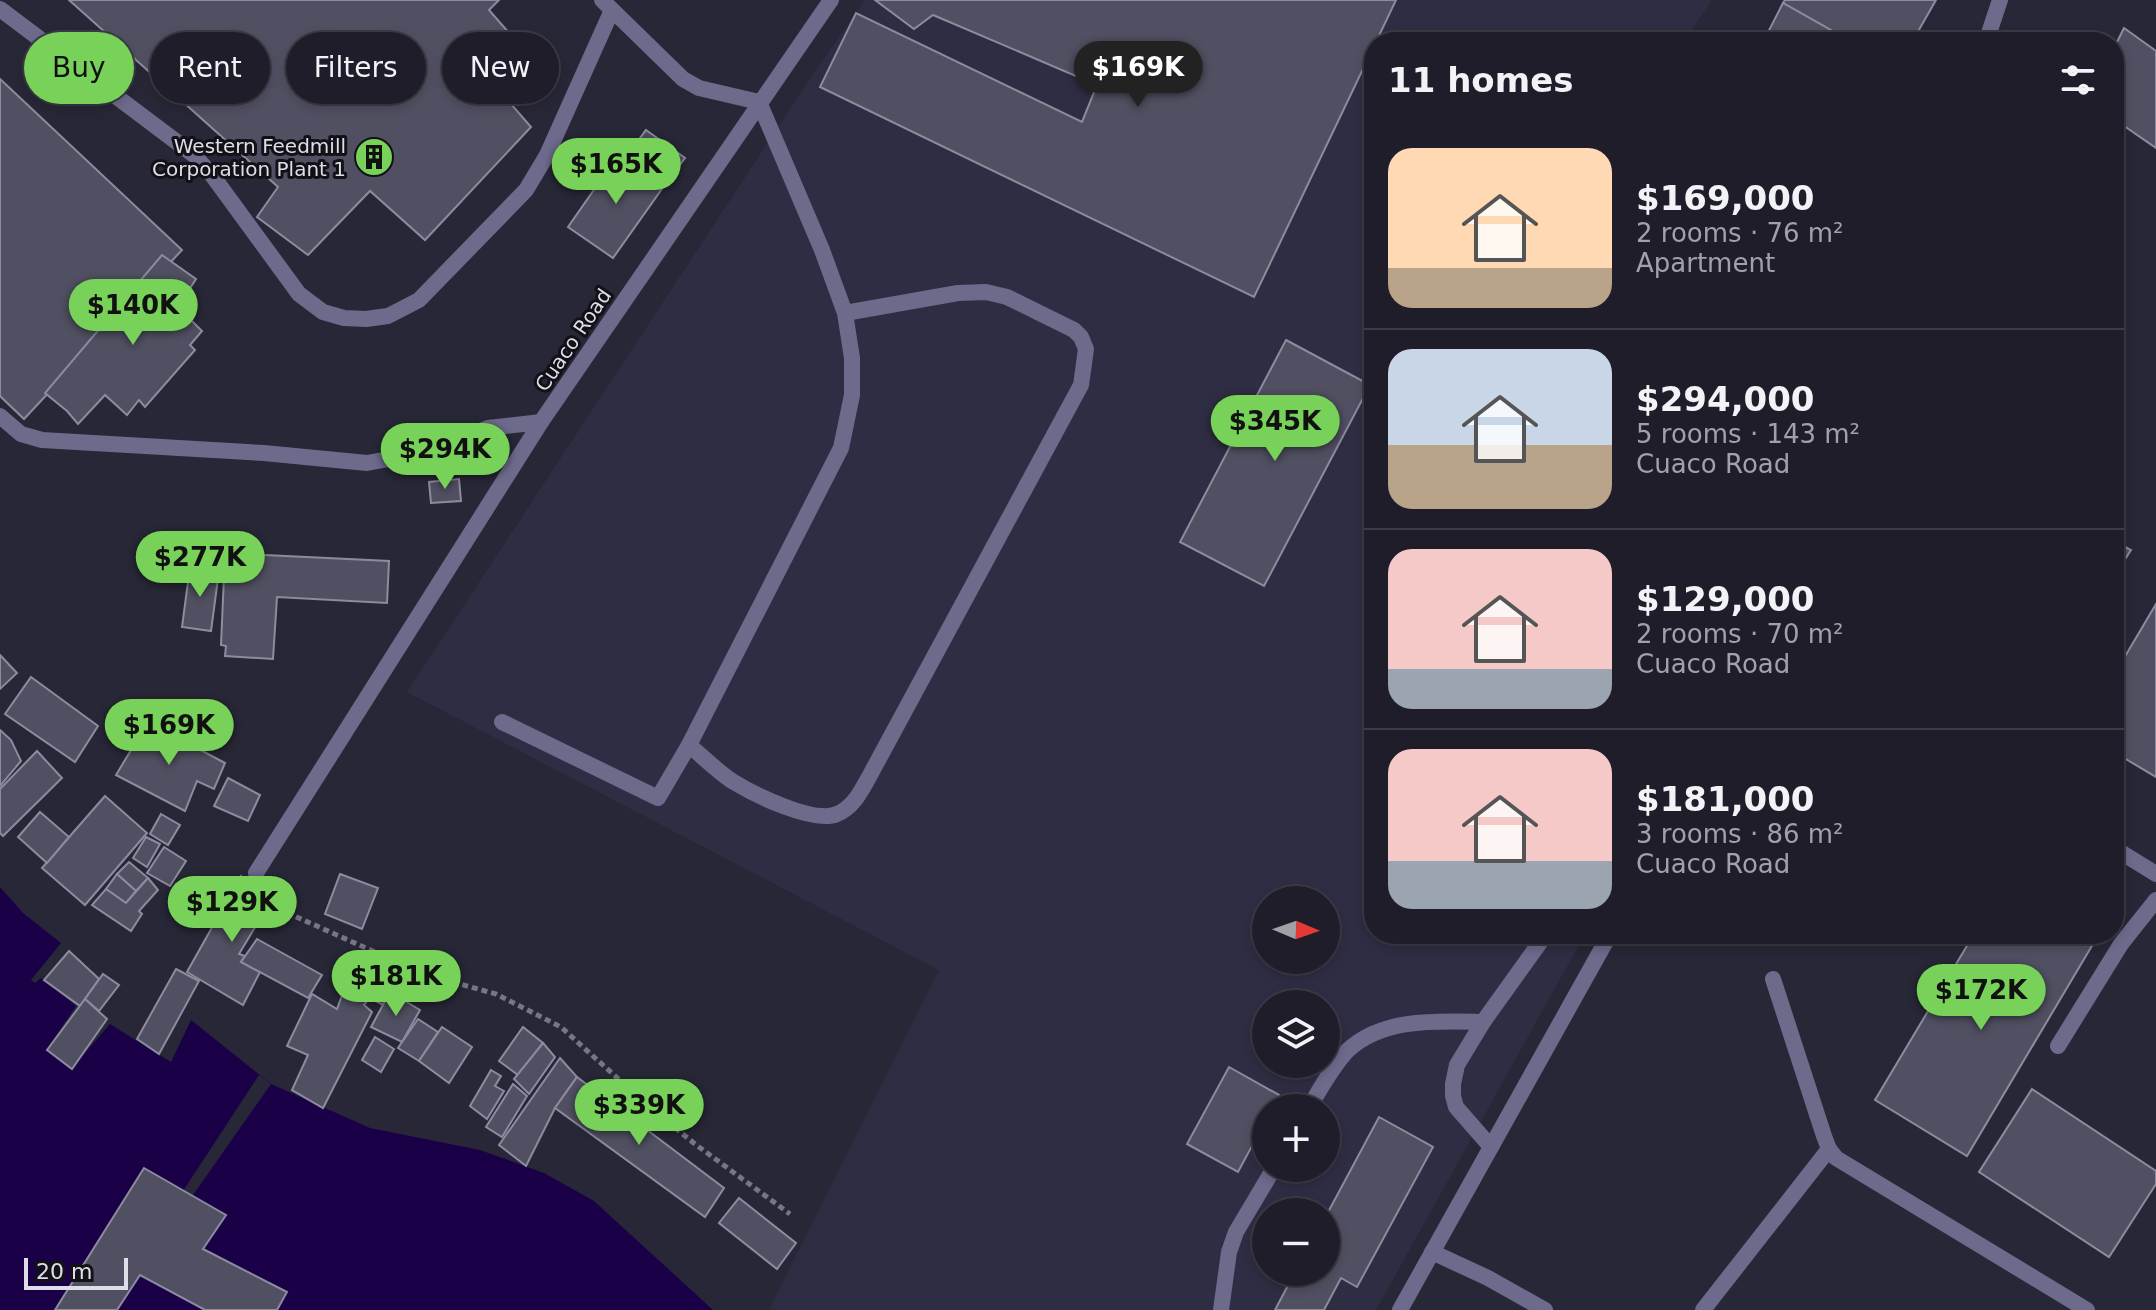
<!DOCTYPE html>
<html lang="en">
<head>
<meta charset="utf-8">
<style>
  body { margin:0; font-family:"DejaVu Sans",sans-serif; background:#2b2a35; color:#f1f3f6; height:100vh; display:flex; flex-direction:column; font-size:30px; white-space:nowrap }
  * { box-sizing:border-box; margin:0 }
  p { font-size:26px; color:#a1a2a8 }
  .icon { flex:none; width:44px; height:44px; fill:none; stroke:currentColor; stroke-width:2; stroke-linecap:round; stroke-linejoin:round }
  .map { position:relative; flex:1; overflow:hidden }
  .side { position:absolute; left:1364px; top:32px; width:760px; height:912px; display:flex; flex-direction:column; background:#1e1d29; border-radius:32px; box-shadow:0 4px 12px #0003,0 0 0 2px #3c3b46 }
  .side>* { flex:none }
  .hud { position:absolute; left:24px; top:32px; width:760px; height:72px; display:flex; gap:16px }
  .needle { width:52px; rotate:92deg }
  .buttons { position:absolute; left:1252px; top:886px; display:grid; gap:16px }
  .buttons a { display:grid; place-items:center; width:88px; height:88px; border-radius:50%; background:#1e1d29; box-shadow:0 4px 12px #0003,0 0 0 2px #3c3b46; font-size:40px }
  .scale { position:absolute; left:24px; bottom:20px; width:104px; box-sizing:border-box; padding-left:8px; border:4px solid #dedee8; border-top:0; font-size:22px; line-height:28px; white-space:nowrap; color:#dedee8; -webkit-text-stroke:6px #121118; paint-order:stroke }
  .price { position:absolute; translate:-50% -68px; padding:0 18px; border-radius:28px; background:#78d158; color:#111; font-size:26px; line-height:52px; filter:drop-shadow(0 2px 4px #0008) }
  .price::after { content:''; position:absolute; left:50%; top:48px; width:24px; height:18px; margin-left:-12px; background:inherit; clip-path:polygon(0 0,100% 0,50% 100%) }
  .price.current { background:#222; color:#fff }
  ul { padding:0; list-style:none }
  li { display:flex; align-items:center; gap:24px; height:200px; padding:0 24px }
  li+li { border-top:2px solid #3c3b46 }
  li span { display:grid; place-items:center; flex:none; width:224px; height:160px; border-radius:24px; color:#555 }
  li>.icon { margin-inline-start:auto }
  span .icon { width:96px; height:96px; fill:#fffc; stroke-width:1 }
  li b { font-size:34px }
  h2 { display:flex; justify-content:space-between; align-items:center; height:96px; padding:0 24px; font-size:34px }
  .chip { padding:0 28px; border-radius:36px; background:#1e1d29; box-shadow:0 4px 12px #0003,0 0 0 2px #3c3b46; font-size:28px; line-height:72px }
  .chip.current { background:#78d158; color:#111 }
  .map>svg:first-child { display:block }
  .built { fill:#2f2d43; fill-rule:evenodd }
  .water { fill:#190047 }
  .pier { fill:#282737 }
  .building { fill:#515062; stroke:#8d8b9f; stroke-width:2 }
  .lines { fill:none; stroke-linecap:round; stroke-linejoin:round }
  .path { stroke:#777684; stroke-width:5; stroke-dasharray:6 4; stroke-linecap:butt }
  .service { stroke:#6d6a8c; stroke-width:16 }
  .minor { stroke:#6d6a8c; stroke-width:16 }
  .labels { text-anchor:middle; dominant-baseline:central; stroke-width:6; stroke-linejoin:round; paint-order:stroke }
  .poi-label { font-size:20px; fill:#dedee8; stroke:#121118; text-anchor:end }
  .street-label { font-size:20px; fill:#dedee8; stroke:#121118 }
</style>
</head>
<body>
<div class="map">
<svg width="2156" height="1310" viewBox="0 0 2156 1310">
  <rect width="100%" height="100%" fill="#282737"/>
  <path class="built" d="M865,0h847l-23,34 12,8h-327v892h211l-209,376h-607l170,-340 -532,-278 398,-606zM1266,900h60v60h-60zM1266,1004h60v60h-60zM1266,1108h60v60h-60zM1266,1212h60v60h-60z"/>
  <polygon class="water" points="0,887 23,913 61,943 31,980 35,983 41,978 76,1006 47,1049 72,1068 110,1024 171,1062 191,1020 271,1084 370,1128 480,1150 544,1173 594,1201 713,1310 0,1310"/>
  <polygon class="pier" points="259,1075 271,1084 193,1195 183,1191"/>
  <g class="building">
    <polygon points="69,0 499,0 489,10 510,34 477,65 531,127 425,240 370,191 308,255 257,217 278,187"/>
    <polygon points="875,0 1396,0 1376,42 1374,42 1374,46 1254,297 820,87 856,13 1082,122 1097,85 933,15 914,29"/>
    <polygon points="1785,0 1936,0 1912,42 1852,42 1783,3"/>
    <polygon points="1783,3 1852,42 1763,42"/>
    <polygon points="2124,28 2156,51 2156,148 2114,119 2114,48"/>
    <polygon points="0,79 182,250 24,419 0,396"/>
    <polygon points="646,130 685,158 664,186 626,157"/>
    <polygon points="619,154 664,186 613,258 568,227"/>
    <polygon points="162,255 196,279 178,307 202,331 190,345 195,350 145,407 139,400 127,415 105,395 78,424 67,411 45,393"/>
    <polygon points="1286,340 1370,385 1264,586 1180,542"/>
    <polygon points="459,479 461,501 431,503 429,482"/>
    <polygon points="2114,541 2131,550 2114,576"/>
    <polygon points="225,553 389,561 387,603 277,597 273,659 225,656 226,646 221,645"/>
    <polygon points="190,567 219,571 211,631 182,627"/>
    <polygon points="2156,604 2156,777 2114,752 2114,675"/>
    <polygon points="0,655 17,673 0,689"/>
    <polygon points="31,677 98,726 75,762 5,714"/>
    <polygon points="148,722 225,763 214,789 197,781 185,811 116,775"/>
    <polygon points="0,730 11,740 21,761 0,786"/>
    <polygon points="37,751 62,778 3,836 0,833 0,789"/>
    <polygon points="228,778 260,795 248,821 214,806"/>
    <polygon points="105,796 147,833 85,905 42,868"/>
    <polygon points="40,812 69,837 47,863 18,837"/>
    <polygon points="161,814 180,825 168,845 150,834"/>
    <polygon points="146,837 160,844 147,867 133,858"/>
    <polygon points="164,847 186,861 170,886 147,873"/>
    <polygon points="129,862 148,878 136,891 117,874"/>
    <polygon points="117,874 136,891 126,903 106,889"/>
    <polygon points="340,874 378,888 362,929 325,914"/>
    <polygon points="241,876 272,899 239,954 245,956 241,962 260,972 243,1005 187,972"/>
    <polygon points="148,878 158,890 139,911 142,914 131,931 92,905 106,889 126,903"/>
    <polygon points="1974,934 2099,934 1967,1156 1875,1100"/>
    <polygon points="257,939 322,975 308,998 241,962"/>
    <polygon points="69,951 99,979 80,1006 44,980"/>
    <polygon points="376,961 400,972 383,1005 360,993"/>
    <polygon points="176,969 199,981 159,1054 137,1039"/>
    <polygon points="103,974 119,985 99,1011 85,999"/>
    <polygon points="345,987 368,1000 364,1005 372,1012 323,1108 292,1090 308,1055 287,1046 312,994 337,1009"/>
    <polygon points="390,992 420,1010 402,1042 371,1027"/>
    <polygon points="85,999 107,1019 72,1069 47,1050"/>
    <polygon points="418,1019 438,1032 419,1061 398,1048"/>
    <polygon points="442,1027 472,1047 449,1083 419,1061"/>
    <polygon points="523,1027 543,1043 518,1075 499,1061"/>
    <polygon points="375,1037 394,1049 381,1072 362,1060"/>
    <polygon points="543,1043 555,1057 529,1094 514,1079"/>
    <polygon points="560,1058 577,1077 555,1108 526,1166 499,1145"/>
    <polygon points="1229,1067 1279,1095 1272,1108 1266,1108 1266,1120 1238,1172 1187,1144"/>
    <polygon points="491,1070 501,1076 495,1086 504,1091 487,1119 470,1106"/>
    <polygon points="577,1077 724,1188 705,1217 555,1108"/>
    <polygon points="513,1084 527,1096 502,1137 486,1127"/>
    <polygon points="2032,1089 2156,1171 2156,1184 2109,1257 1979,1172"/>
    <polygon points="1379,1117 1433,1147 1357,1287 1341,1278 1324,1310 1275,1310 1295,1272 1326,1272 1326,1216"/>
    <polygon points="144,1168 226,1215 203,1249 287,1292 277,1310 205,1310 140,1275 117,1310 55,1310"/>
    <polygon points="739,1198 796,1243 777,1269 719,1223"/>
  </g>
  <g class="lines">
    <polyline class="path" points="274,890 282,897 281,910 424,974 496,994 561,1027 647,1105 695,1144 790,1214"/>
    <g class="service">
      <path d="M602,0l81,79 16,9 60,14 63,148 23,63 7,45v37l-11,53 -152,297c14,12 28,26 43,36 21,13 81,43 105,33 16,-6 24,-23 32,-37l212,-392 5,-36 -5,-12 -7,-7 -67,-33 -21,-5 -28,1 -113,20"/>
      <polyline points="0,9 194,155 212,175 299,294 323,312 344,318 366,319 388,316 419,300 526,190 547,155 612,10"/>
      <polyline points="1986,42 2000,0"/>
      <polyline points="0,416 21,434 42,440 264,453 367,463 426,452 488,428 541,422"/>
      <polyline points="502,722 658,798 689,745"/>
      <polyline points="2114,848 2156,874"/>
      <polyline points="1773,979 1824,1136 1829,1149 1836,1158 2087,1310"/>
      <polyline points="2058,1046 2121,944 2156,900"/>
      <path d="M1309,1108c11,-19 23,-41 38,-57 35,-34 92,-30 136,-29"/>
      <polyline points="1491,1147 1456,1107 1453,1096 1453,1084 1457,1065 1483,1022 1546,934"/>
      <polyline points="1432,1252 1488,1278 1545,1310"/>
      <polyline points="1221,1310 1229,1252 1236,1232 1274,1168"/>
      <polyline points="1400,1310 1610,934"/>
      <polyline points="1703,1310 1829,1149"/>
    </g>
    <polyline class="minor" points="256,873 541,422 831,0"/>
  </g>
  <defs>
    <symbol id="building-disc" viewBox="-11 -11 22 22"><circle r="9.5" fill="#78d158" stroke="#121118"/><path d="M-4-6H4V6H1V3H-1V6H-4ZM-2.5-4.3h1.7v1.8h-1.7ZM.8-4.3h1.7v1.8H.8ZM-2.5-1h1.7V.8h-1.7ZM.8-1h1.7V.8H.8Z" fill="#111"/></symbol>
  </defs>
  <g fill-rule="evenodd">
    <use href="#building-disc" x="352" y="135" width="44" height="44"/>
  </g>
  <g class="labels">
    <g class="poi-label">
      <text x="346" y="146">Western Feedmill<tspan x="346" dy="23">Corporation Plant 1</tspan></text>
    </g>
    <g class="street-label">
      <text transform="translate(573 340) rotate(-56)">Cuaco Road</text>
    </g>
  </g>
</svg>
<div class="buttons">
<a><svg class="needle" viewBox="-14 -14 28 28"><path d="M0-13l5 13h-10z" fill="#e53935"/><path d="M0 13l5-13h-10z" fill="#a1a2a8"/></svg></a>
<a><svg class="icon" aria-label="layers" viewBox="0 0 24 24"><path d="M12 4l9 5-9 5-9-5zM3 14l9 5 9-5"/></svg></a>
<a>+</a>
<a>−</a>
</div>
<div class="scale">20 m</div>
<b class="price current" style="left:1138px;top:109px">$169K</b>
<b class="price" style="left:616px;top:206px">$165K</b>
<b class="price" style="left:133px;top:347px">$140K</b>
<b class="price" style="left:1275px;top:463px">$345K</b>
<b class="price" style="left:445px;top:491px">$294K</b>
<b class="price" style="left:200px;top:599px">$277K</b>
<b class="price" style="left:169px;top:767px">$169K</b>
<b class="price" style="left:232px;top:944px">$129K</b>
<b class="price" style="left:396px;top:1018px">$181K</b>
<b class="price" style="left:1981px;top:1032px">$172K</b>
<b class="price" style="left:639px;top:1147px">$339K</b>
<div class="hud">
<a class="chip current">Buy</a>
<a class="chip">Rent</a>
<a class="chip">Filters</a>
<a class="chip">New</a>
</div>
<section class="side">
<h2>11 homes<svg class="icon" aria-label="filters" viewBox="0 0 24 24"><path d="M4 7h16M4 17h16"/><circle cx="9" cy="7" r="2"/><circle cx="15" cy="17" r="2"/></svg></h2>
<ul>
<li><span style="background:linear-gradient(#ffd9b3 75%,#b9a48a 0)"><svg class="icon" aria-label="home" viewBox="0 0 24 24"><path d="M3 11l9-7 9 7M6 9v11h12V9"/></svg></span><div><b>$169,000</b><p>2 rooms · 76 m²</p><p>Apartment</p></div></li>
<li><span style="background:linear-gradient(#c9d6e8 60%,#b9a48a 0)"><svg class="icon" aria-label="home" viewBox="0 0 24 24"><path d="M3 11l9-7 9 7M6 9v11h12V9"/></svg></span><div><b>$294,000</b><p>5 rooms · 143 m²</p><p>Cuaco Road</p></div></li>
<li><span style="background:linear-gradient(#f6c9c9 75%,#9aa5b1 0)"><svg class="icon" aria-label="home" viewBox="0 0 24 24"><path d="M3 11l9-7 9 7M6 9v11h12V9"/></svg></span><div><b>$129,000</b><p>2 rooms · 70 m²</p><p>Cuaco Road</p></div></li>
<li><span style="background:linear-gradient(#f6c9c9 70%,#9aa5b1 0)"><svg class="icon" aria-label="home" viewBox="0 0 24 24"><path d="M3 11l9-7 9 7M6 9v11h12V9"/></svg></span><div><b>$181,000</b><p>3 rooms · 86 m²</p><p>Cuaco Road</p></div></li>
</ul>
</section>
</div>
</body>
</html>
